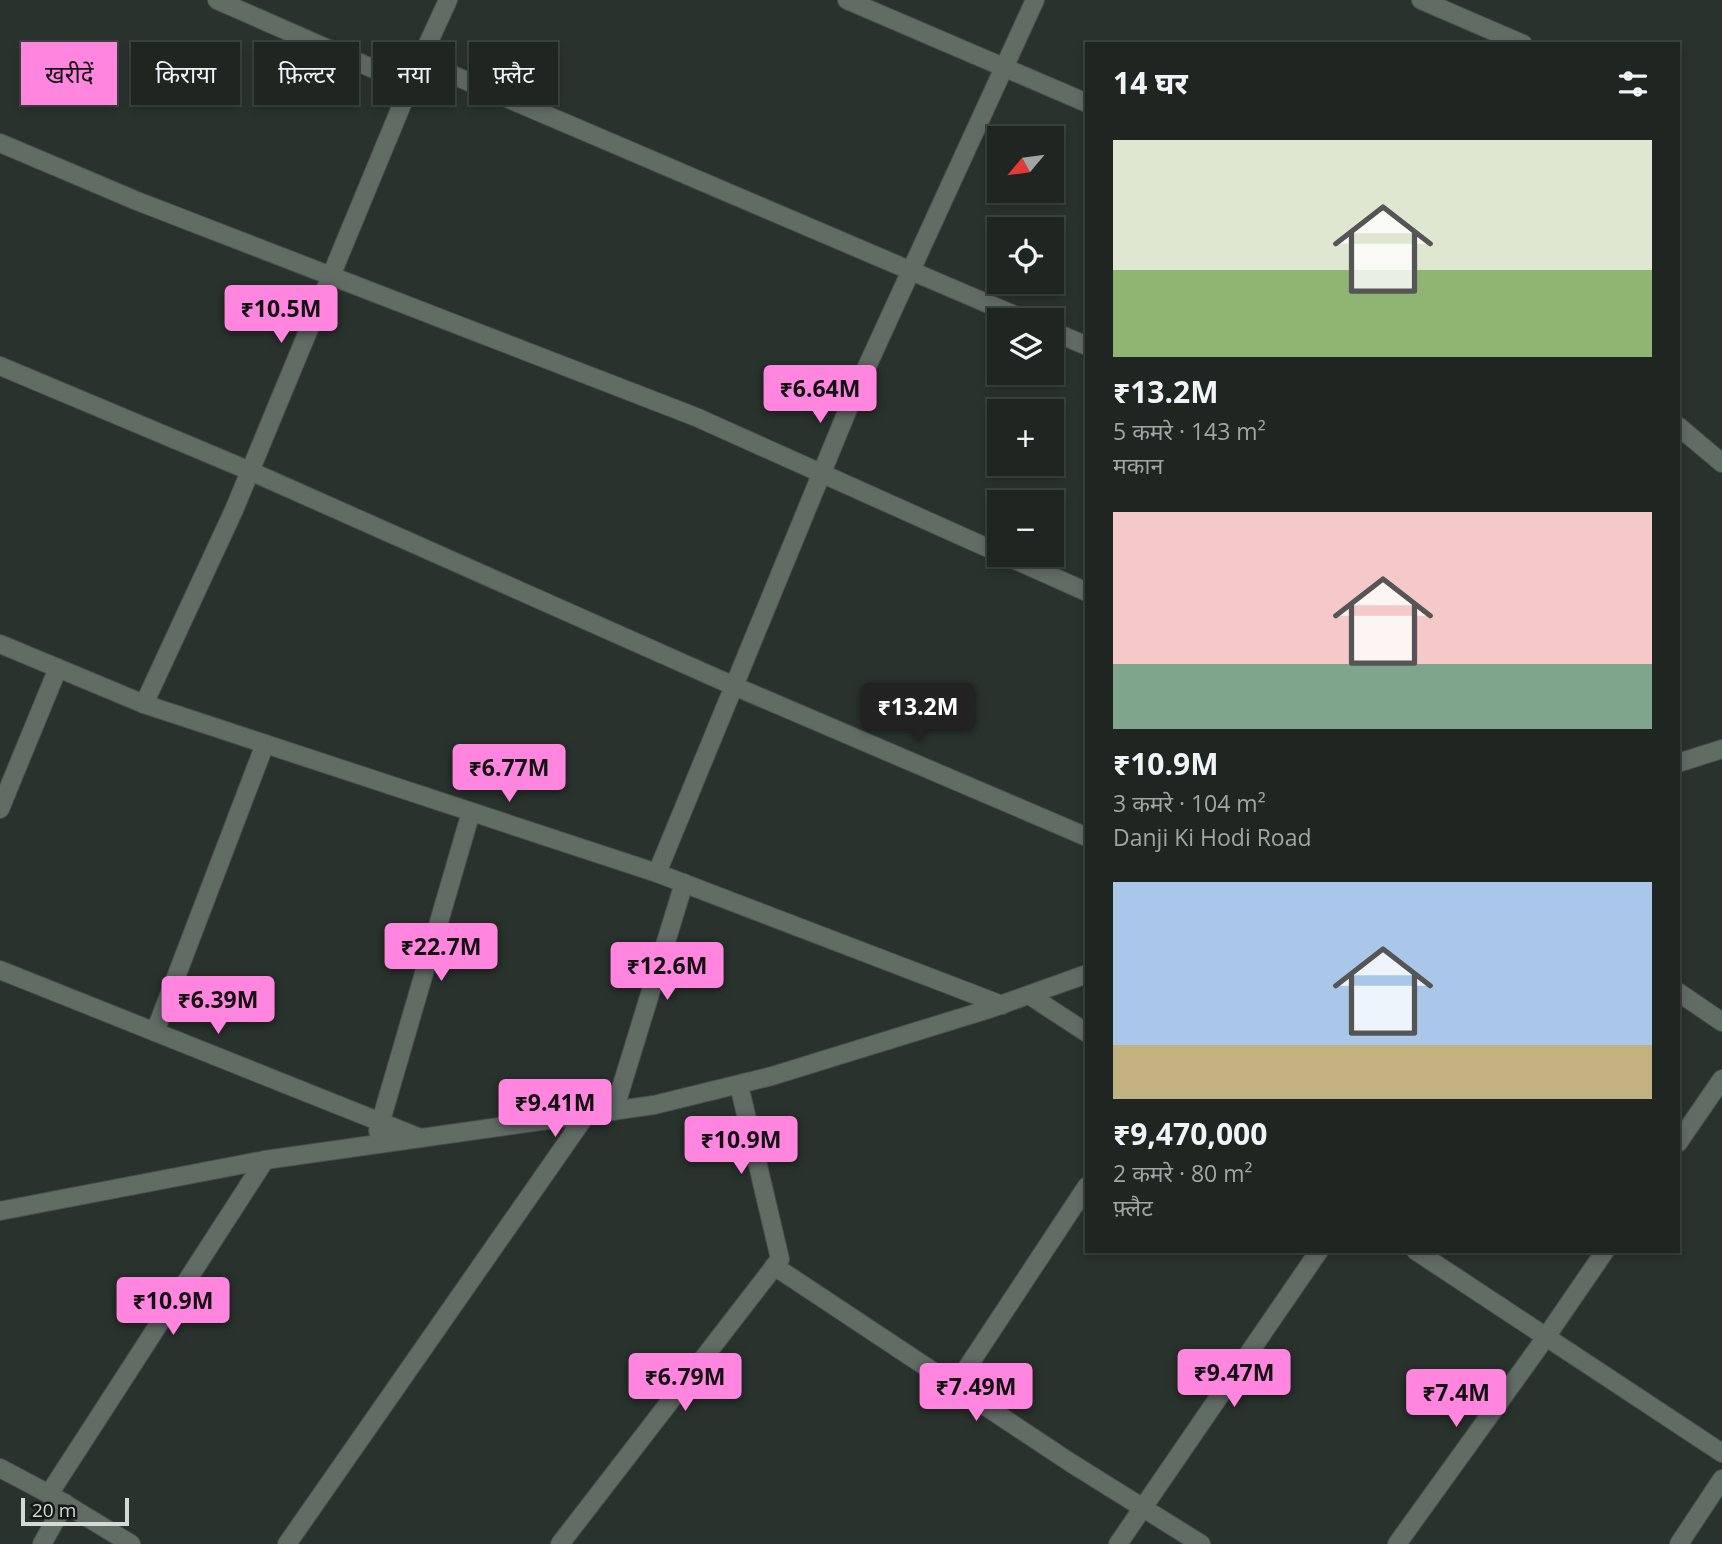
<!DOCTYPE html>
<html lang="hi">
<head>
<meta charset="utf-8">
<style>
  body { margin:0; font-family:"Open Sans","Noto Sans Devanagari",sans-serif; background:#272e2a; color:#f1f3f6; height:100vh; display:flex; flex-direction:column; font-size:26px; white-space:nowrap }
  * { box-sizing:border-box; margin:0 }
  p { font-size:23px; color:#a1a5a5 }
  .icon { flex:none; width:38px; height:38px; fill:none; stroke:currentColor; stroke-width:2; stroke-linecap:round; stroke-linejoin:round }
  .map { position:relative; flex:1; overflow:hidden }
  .drawer { position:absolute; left:1085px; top:42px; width:595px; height:1211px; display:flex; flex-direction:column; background:#1f2621; border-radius:0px; box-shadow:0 4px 10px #0003,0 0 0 2px #3c433f }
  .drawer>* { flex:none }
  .banner { position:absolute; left:21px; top:42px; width:665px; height:63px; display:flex; gap:14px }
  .needle { width:46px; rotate:241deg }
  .fabs { position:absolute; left:987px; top:126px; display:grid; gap:14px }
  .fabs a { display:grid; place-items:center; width:77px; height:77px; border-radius:0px; background:#1f2621; box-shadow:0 4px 10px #0003,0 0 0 2px #3c433f; font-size:35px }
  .scale { position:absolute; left:21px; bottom:18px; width:108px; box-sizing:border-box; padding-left:7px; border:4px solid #d3d9d5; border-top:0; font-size:19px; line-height:24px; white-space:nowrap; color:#d3d9d5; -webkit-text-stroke:5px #141816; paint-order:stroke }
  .price { position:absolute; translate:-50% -60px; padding:0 16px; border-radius:7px; background:#ff85df; color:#111; font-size:23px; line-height:46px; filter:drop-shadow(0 2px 4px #0008) }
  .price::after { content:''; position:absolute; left:50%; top:42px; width:21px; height:16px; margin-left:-10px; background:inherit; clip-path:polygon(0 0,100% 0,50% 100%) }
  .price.selected { background:#222; color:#fff }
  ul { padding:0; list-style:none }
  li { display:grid; align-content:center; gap:14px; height:371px; padding:0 28px }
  li span { display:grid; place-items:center; height:217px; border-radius:0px; color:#555 }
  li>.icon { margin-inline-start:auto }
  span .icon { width:126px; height:126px; fill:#fffc; stroke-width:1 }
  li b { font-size:30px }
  h2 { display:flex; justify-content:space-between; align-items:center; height:84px; padding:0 28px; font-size:30px }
  .chip { padding:0 24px; border-radius:0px; background:#1f2621; box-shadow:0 4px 10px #0003,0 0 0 2px #3c433f; font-size:24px; line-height:63px }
  .chip.selected { background:#ff85df; color:#111 }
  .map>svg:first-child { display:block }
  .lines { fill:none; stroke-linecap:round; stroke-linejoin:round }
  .minor-casing { stroke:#474f4a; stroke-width:20 }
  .minor { stroke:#616c65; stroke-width:18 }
</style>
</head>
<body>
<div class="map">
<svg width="1722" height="1544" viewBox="0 0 1722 1544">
  <rect width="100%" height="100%" fill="#29322c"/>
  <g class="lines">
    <defs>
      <g id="minor">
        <polyline points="217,0 410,85"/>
        <polyline points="847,0 1087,103"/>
        <polyline points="1421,0 1523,44"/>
        <polyline points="420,61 1026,320"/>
        <polyline points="0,143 137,201 696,417 999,553"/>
        <polyline points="1052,331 1087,346"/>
        <polyline points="0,366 250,471 734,686 1087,837"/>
        <polyline points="1678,426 1722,463"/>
        <polyline points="1004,555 1087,592"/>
        <polyline points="0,644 144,704 657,873 1002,1005"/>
        <polyline points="144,704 234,510 420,61 448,0"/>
        <polyline points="1678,763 1722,749"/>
        <polyline points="0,809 58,668"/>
        <polyline points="657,873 853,397 1035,0"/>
        <polyline points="0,970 418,1137"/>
        <polyline points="1678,992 1722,1022"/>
        <polyline points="1029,995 1087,1033"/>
        <polyline points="155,1032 265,744"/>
        <polyline points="614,1111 684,883"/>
        <polyline points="378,1131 471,812"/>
        <polyline points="1678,1143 1722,1079"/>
        <polyline points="0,1211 265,1160 654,1105 772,1076 986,1010 1087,974"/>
        <polyline points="1416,1251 1722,1453"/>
        <polyline points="774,1266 1071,1463 1201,1544"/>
        <polyline points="955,1386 1087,1186"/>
        <polyline points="0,1468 49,1494 131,1544"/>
        <polyline points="49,1494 265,1160"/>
        <polyline points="42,1544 65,1503"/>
        <polyline points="287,1544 586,1115"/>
        <polyline points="560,1544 780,1259 739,1085"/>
        <polyline points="1118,1544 1319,1251"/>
        <polyline points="1397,1544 1546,1337 1605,1251"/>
        <polyline points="1679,1544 1722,1479"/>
      </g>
    </defs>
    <use href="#minor" class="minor-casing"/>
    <use href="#minor" class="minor"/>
  </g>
</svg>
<div class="fabs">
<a><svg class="needle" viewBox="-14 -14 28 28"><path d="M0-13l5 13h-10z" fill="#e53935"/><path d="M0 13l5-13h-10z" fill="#a1a5a5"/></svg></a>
<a><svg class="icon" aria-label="locate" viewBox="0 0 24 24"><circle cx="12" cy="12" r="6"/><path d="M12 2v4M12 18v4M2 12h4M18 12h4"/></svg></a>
<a><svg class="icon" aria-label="layers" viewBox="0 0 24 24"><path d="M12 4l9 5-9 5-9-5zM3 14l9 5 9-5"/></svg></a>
<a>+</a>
<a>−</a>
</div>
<div class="scale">20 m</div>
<b class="price" style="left:281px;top:345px">₹10.5M</b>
<b class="price" style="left:820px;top:425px">₹6.64M</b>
<b class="price selected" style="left:918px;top:743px">₹13.2M</b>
<b class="price" style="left:509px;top:804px">₹6.77M</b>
<b class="price" style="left:441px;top:983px">₹22.7M</b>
<b class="price" style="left:667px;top:1002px">₹12.6M</b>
<b class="price" style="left:218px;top:1036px">₹6.39M</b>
<b class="price" style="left:555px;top:1139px">₹9.41M</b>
<b class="price" style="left:741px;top:1176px">₹10.9M</b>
<b class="price" style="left:173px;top:1337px">₹10.9M</b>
<b class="price" style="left:1234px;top:1409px">₹9.47M</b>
<b class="price" style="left:685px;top:1413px">₹6.79M</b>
<b class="price" style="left:976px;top:1423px">₹7.49M</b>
<b class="price" style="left:1456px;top:1429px">₹7.4M</b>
<div class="banner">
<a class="chip selected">खरीदें</a>
<a class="chip">किराया</a>
<a class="chip">फ़िल्टर</a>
<a class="chip">नया</a>
<a class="chip">फ़्लैट</a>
</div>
<section class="drawer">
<h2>14 घर<svg class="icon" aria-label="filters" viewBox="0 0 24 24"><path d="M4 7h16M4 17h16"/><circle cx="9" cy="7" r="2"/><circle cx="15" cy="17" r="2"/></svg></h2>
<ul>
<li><span style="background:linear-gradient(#dfe7d0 60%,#8fb573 0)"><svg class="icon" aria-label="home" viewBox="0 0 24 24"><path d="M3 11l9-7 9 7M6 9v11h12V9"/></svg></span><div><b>₹13.2M</b><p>5 कमरे · 143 m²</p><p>मकान</p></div></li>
<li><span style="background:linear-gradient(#f6c9c9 70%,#7fa58c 0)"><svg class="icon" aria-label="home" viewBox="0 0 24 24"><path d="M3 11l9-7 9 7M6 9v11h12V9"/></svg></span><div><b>₹10.9M</b><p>3 कमरे · 104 m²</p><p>Danji Ki Hodi Road</p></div></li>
<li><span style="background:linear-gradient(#a9c7e8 75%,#c2b280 0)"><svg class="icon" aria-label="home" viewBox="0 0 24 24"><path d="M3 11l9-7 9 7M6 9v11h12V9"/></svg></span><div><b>₹9,470,000</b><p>2 कमरे · 80 m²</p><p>फ़्लैट</p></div></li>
</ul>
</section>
</div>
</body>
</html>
